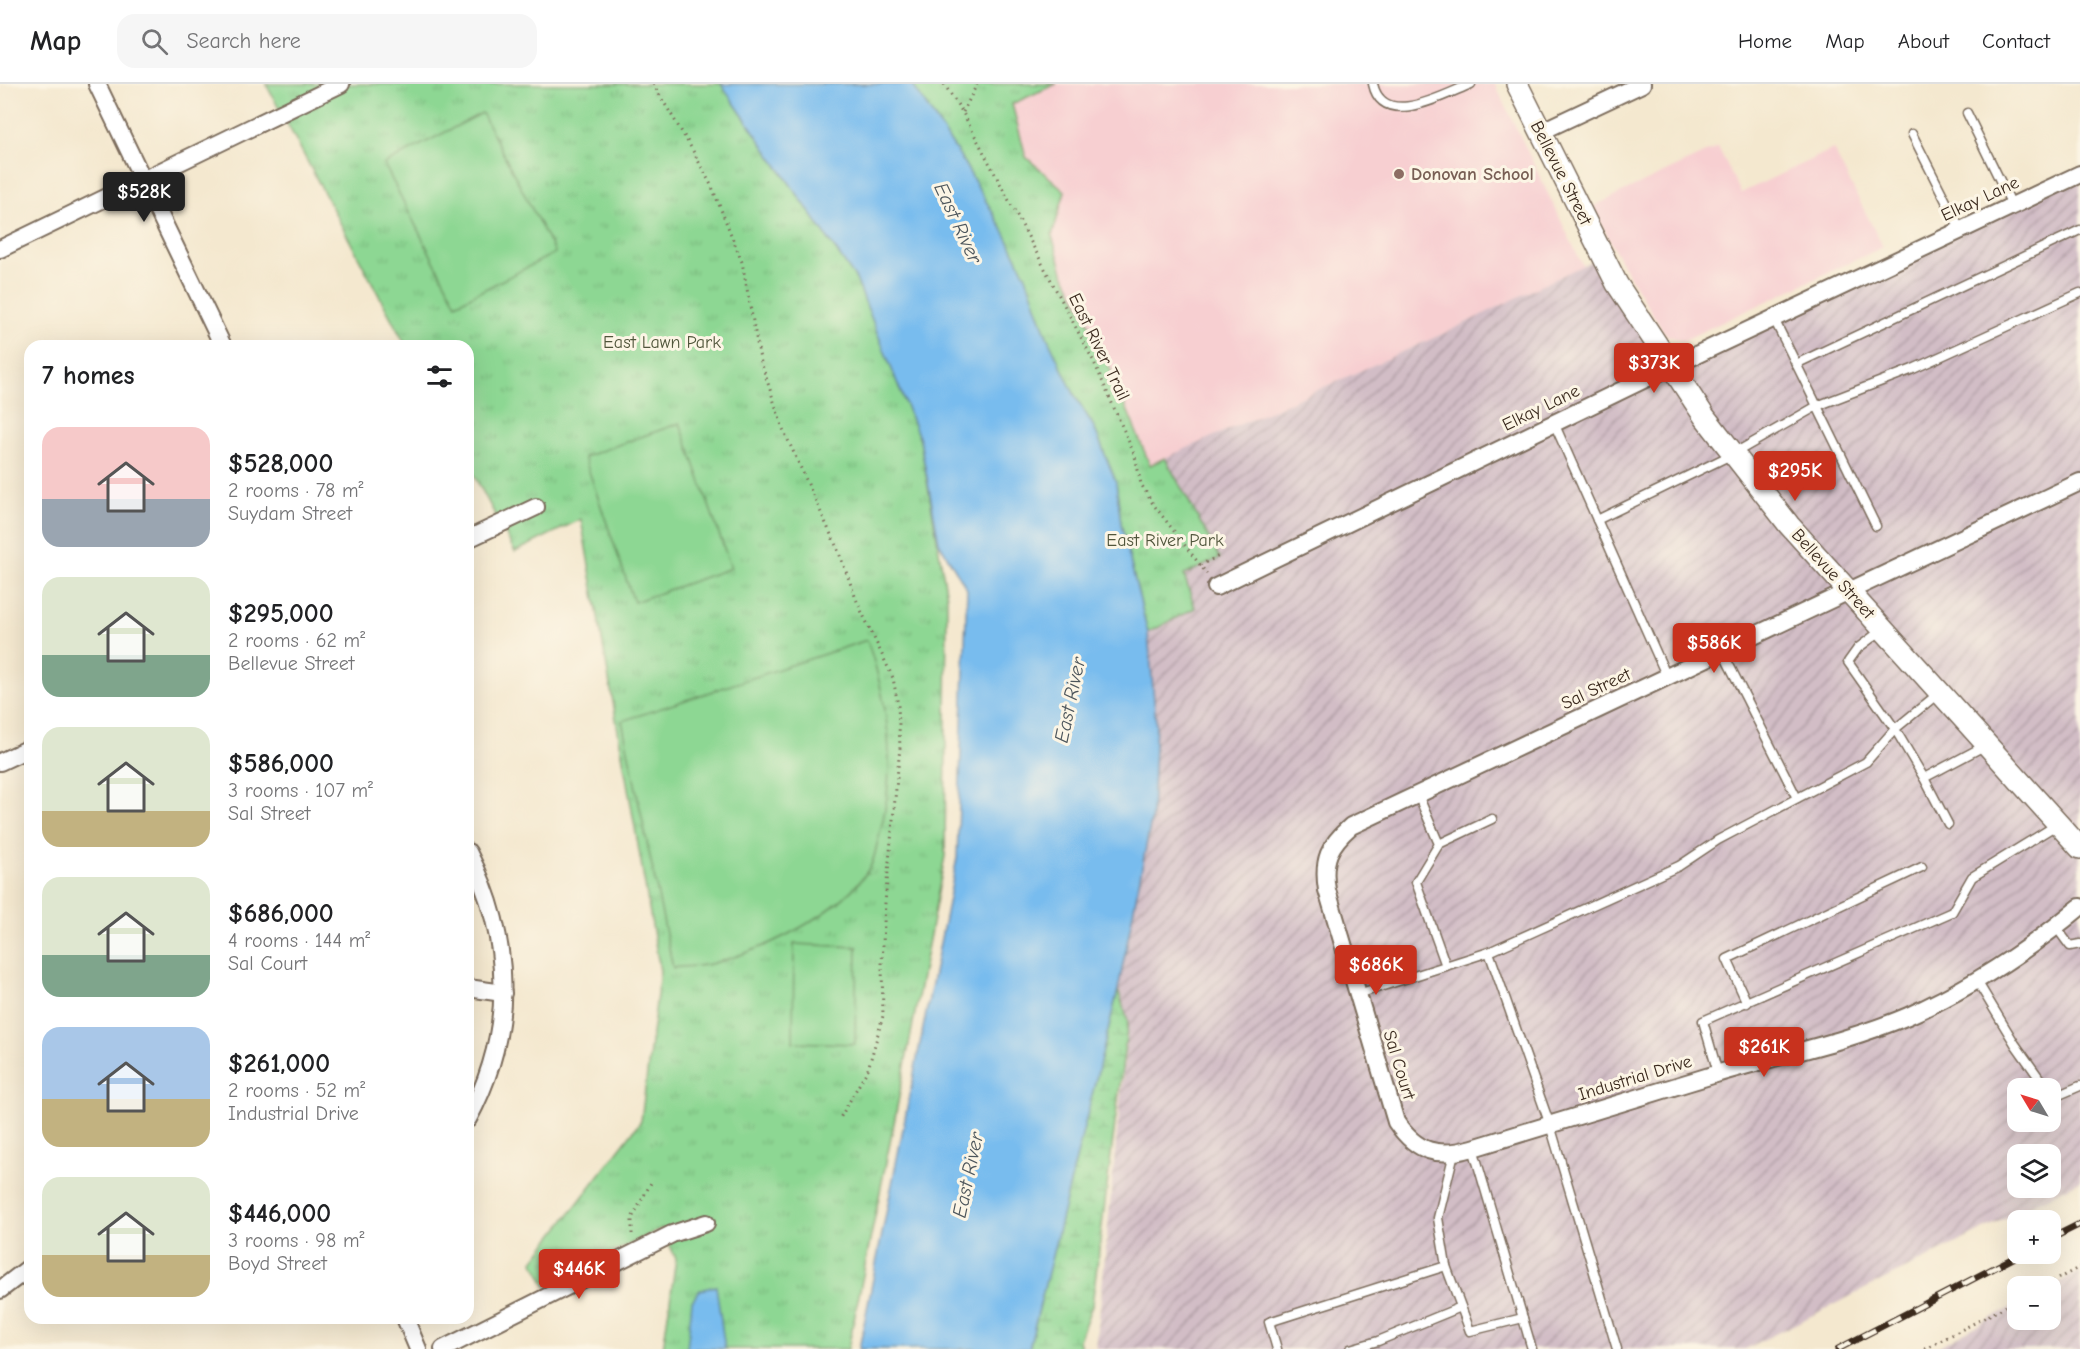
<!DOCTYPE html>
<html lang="en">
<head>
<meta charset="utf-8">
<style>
  body { margin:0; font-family:"Comic Neue",sans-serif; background:#f6f6f6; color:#202124; height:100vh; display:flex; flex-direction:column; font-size:22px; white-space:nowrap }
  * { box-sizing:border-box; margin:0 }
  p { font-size:20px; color:#757577 }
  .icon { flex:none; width:33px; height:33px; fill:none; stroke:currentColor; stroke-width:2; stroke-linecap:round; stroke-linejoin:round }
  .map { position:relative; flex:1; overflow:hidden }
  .sheet { position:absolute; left:24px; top:256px; width:450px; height:984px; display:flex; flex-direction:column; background:#fff; border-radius:18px; box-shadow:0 6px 24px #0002 }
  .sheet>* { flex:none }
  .needle { width:39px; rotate:308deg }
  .fabs { position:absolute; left:2007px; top:994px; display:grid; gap:12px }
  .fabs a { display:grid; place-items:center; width:54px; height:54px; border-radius:12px; background:#fff; box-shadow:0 6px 24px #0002; font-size:30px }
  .price { position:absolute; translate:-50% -51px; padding:0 14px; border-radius:6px; background:#c8321e; color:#fff; font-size:20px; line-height:39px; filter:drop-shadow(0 2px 3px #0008) }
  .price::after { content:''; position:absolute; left:50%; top:36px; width:18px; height:14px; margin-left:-9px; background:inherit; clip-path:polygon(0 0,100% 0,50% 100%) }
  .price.selected { background:#222; color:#fff }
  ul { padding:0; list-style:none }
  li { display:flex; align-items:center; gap:18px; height:150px; padding:0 18px }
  li span { display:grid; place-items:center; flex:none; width:168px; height:120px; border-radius:18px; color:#555 }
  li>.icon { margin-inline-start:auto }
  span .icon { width:72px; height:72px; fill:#fffc; stroke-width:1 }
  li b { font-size:26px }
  h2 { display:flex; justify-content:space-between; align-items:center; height:72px; padding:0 18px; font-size:26px }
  header { display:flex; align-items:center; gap:36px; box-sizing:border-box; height:84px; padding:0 30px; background:#fff; border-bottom:2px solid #e0e0e0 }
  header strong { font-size:28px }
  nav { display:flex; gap:33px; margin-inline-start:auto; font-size:21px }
  .search { width:420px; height:54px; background:#f6f6f6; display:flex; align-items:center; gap:15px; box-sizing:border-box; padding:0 21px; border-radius:18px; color:#757577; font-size:22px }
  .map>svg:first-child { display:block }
  .built { fill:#f7cfd1 }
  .industrial { fill:url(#industrial-furrows); fill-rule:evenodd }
  .wetland { fill:url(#wetland-marsh); stroke:#648058; stroke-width:1.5 }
  .park { fill:url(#park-tufts); stroke:#648058; stroke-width:1.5 }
  .pitch { fill:#8dd793; stroke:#648058; stroke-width:1.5 }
  .water { fill:#78bcee; stroke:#5a7386; stroke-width:1.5 }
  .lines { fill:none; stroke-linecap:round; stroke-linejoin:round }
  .service-casing { stroke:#7c6c5c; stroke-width:11 }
  .minor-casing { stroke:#7c6c5c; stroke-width:20 }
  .tertiary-casing { stroke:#7c6c5c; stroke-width:24 }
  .path { stroke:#7c6c5c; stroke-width:3; stroke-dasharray:1.5 4.5; stroke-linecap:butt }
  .service { stroke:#fff; stroke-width:8 }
  .minor { stroke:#fff; stroke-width:16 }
  .tertiary { stroke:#fff; stroke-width:21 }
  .rail-casing { stroke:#3b2a1e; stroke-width:7 }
  .rail { stroke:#fcf5e5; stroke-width:4.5; stroke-dasharray:14; stroke-linecap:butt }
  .education-dot { fill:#8d6e63; stroke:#fcf5e5; stroke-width:2 }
  .labels { text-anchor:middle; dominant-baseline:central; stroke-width:6; stroke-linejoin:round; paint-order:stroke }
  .street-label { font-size:18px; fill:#3b2a1e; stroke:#fcf5e5 }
  .education-label { font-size:18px; font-weight:bold; fill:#785e54; stroke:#fcf5e5; text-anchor:start }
  .park-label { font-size:18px; fill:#50553b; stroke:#fcf5e5 }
  .water-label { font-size:20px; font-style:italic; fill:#4d565c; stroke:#fcf5e5 }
</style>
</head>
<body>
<header>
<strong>Map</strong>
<div class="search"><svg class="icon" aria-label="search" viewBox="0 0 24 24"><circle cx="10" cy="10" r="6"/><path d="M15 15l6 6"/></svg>Search here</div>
<nav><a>Home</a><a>Map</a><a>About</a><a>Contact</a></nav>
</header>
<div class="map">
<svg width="2080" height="1265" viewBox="0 0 2080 1265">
  <defs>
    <pattern id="industrial-furrows" width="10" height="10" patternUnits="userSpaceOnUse" patternTransform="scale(1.5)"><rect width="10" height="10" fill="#d2bdc6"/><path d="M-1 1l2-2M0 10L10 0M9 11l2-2" fill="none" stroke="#ac9aa0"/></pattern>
    <pattern id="wetland-marsh" width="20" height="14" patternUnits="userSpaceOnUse" patternTransform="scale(1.5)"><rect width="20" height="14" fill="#8dd793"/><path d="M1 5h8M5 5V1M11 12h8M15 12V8" fill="none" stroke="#7bb97e"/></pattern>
    <pattern id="park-tufts" width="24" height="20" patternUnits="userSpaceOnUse" patternTransform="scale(1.5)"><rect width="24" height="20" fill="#8dd793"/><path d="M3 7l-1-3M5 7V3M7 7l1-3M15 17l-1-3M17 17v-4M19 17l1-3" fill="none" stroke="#7bb97e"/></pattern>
  </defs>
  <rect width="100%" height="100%" fill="#fcf5e5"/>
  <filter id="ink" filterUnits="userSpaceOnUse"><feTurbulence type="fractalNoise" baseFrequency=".0167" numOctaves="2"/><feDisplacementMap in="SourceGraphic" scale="12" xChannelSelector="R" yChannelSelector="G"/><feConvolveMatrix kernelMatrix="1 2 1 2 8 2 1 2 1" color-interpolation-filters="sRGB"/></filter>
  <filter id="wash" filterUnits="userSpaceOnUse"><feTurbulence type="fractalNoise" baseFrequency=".008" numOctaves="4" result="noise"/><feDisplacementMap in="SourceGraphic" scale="24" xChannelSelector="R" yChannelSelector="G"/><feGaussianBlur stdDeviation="1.35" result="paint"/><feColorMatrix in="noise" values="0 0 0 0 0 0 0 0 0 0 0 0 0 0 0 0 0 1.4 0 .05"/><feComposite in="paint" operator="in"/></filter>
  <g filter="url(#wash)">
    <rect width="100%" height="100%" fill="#f4e8cf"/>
    <g class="built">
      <polygon points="1056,0 1495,0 1583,182 1447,248 1150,381 1105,272 1063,188 1052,152 1065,107 1026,73 1012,20"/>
      <polygon points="1718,63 1741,109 1833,65 1883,163 1682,257 1667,251 1661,244 1623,181 1592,123"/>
    </g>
    <g class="industrial">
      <path d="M2080,90v1007l-335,168h-649l32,-328 -10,-31 34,-174 4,-94 -8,-89 46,-25 -11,-33 37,-17 -55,-100 282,-126 155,-76 70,110zM2018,1005h32v33h-32zM2018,1071h32v33h-32z"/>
      <polygon points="2080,1187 2080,1265 1934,1265 2017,1220 2018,1236 2050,1236 2050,1203"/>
    </g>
    <polygon class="wetland" points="1118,906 1128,937 1092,1221 1079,1256 1081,1265 1029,1265"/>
    <g class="park">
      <polygon points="266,0 721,0 856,195 920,356 947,513 945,772 894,1039 848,1265 663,1265 676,1175 662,1144 546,1202 533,1177 641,1037 660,887 581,435 515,468 468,380 468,262 406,262"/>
      <polygon points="912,0 1056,0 1012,20 1026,73 1065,107 1052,152 1063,188 1105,272 1150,381 1165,374 1220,474 1184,491 1195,524 1148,549 1121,440 1116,398 1094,343 1075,312 1047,253 1026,193 1004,148 961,74"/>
    </g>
    <g class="pitch">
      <polygon points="482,29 555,169 456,220 384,80"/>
      <polygon points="680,339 731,484 634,518 584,373"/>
      <path d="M867,556c22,63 30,131 12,197 -3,9 -4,22 -9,30 -28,47 -106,83 -156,96 -13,4 -28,3 -41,5l-51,-247z"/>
      <polygon points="794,860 857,863 855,960 793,958"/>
    </g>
    <g class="water">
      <polygon points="721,0 912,0 961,74 1004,148 1026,193 1047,253 1075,312 1094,343 1116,398 1121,440 1148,549 1156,638 1152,732 1118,906 1029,1265 859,1265 957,774 967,505 939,459 920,356 856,195"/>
      <polygon points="716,1202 725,1265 687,1265 692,1217 700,1206"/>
    </g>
  </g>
  <g filter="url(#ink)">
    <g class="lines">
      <defs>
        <g id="service">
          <path d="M1373,0c10,46 72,10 98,0"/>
          <polyline points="1967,29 2012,121"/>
          <polyline points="1912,50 1960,145"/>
          <polyline points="1774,235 1817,322 1913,285 2080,209"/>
          <polyline points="1796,280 2080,146"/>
          <polyline points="1554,339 1667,593"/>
          <polyline points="1597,436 1733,370 1817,322 1876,442"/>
          <polyline points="1882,546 1858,564 1848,578 1895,645 1939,609"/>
          <polyline points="1722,567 1797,714"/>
          <polyline points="1418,711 1439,760 1416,798 1446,882"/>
          <polyline points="1948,740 1924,694 1986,661"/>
          <polyline points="1439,760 1492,735"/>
          <polyline points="2056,843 2070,862 2080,860"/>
          <polyline points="1489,868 1679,782 1718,756 1866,678 1895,645 1924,694"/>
          <polyline points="1977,897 2015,960 2047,1005"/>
          <polyline points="1358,910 1489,868 1550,1041 1617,1265"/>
          <polyline points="1747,919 1727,875 1922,783"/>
          <polyline points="1718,989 1703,937 1952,828 1972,793 2058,740"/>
          <polyline points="2050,1008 2059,1011 2080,1002"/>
          <polyline points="1473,1064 1532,1265"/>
          <polyline points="1454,1069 1438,1134 1446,1182 1470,1247 1523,1234"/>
          <polyline points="1277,1265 1269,1238 1446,1182"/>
          <polyline points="1350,1265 1378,1257 1461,1223"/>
        </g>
        <g id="minor">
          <polyline points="97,0 223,262"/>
          <polyline points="1540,48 1642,0"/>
          <polyline points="0,165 341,0"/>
          <path d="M2080,398l-729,344c-22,19 -29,34 -24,64l69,232c21,31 42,36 77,26 81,-24 162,-50 243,-74 64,-19 131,-32 192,-58 63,-28 119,-65 172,-109"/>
          <polyline points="468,455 536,423"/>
          <polyline points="1216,503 1643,296 2080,90"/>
          <polyline points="0,678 30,664"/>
          <path d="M468,768c45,87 47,180 0,267"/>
          <polyline points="468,904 503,909"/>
          <polyline points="0,1206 30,1183"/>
          <polyline points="405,1234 418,1265"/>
          <polyline points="443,1265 672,1150 706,1139"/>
        </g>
        <polyline id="tertiary" points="1517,0 1617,200 1704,332 1789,441 2080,764"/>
      </defs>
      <use href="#service" class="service-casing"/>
      <use href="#minor" class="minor-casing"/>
      <use href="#tertiary" class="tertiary-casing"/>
      <g class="path">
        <polyline points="653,0 692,65 712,103 742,178 760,275 783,345 838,466 858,520 893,594 898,621 900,663 885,819 882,881 883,932 868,985 840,1034"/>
        <polyline points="944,0 963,29 1094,278 1135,372 1141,400 1153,420 1207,490"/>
        <polyline points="963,28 977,0"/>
        <polyline points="1200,481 1219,472"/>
        <polyline points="632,1150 632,1134 652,1097"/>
        <polyline points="2042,1203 2080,1183"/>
        <polyline points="1925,1265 2018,1216"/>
      </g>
      <use href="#service" class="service"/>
      <use href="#minor" class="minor"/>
      <use href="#tertiary" class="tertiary"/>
      <defs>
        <g id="rail">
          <polyline points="2050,1155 2080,1140"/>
          <polyline points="1838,1265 2021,1170"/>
        </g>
      </defs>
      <use href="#rail" class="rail-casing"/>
      <use href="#rail" class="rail"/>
    </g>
  </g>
  <circle class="education-dot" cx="1399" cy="90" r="6"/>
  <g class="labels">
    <g class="street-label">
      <text transform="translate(1561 89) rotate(63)">Bellevue Street</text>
      <text transform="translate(1980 115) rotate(-25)">Elkay Lane</text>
      <text transform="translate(1099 263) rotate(64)">East River Trail</text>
      <text transform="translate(1541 324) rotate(-26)">Elkay Lane</text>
      <text transform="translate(1833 490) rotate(48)">Bellevue Street</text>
      <text transform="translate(1596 605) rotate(-25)">Sal Street</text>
      <text transform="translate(1399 981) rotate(73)">Sal Court</text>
      <text transform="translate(1635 994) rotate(-17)">Industrial Drive</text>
    </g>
    <g class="education-label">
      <text x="1411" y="90">Donovan School</text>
    </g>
    <g class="park-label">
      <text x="662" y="258">East Lawn Park</text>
      <text x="1165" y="456">East River Park</text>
    </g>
    <g class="water-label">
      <text transform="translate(958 139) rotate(65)">East River</text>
      <text transform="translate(1070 616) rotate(-78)">East River</text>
      <text transform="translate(968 1091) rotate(-78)">East River</text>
    </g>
  </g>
</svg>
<div class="fabs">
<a><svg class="needle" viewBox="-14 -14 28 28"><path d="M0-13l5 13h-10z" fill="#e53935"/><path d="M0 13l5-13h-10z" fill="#757577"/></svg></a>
<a><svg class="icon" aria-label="layers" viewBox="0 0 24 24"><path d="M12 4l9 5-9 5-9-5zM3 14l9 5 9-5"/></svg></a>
<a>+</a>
<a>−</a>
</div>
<b class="price selected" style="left:144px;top:139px">$528K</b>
<b class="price" style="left:1654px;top:310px">$373K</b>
<b class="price" style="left:1795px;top:418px">$295K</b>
<b class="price" style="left:1714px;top:590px">$586K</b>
<b class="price" style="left:1376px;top:912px">$686K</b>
<b class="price" style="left:1764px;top:994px">$261K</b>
<b class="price" style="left:579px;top:1216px">$446K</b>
<section class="sheet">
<h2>7 homes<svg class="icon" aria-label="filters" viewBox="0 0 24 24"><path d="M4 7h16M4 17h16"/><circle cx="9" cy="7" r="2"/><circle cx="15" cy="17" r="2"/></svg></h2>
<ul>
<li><span style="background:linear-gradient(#f6c9c9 60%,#9aa5b1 0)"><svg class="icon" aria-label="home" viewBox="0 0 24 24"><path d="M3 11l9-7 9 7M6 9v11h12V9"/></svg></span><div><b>$528,000</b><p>2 rooms · 78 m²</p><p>Suydam Street</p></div></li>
<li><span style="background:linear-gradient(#dfe7d0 65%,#7fa58c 0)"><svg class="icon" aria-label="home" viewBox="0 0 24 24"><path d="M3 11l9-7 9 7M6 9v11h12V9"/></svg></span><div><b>$295,000</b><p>2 rooms · 62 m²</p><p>Bellevue Street</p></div></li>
<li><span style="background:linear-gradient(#dfe7d0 70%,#c2b280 0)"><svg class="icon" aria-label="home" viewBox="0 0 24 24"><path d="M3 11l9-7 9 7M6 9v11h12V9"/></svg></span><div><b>$586,000</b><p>3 rooms · 107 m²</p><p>Sal Street</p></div></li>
<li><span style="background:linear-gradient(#dfe7d0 65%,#7fa58c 0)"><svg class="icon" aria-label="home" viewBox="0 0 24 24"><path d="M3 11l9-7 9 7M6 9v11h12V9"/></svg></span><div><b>$686,000</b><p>4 rooms · 144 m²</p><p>Sal Court</p></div></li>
<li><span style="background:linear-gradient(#a9c7e8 60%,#c2b280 0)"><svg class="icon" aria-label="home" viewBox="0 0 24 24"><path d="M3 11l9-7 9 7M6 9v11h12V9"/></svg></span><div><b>$261,000</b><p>2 rooms · 52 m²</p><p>Industrial Drive</p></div></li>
<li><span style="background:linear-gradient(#dfe7d0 65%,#c2b280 0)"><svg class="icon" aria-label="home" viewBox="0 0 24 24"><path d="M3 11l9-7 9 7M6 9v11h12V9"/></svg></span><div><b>$446,000</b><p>3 rooms · 98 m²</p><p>Boyd Street</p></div></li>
</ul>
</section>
</div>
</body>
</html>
